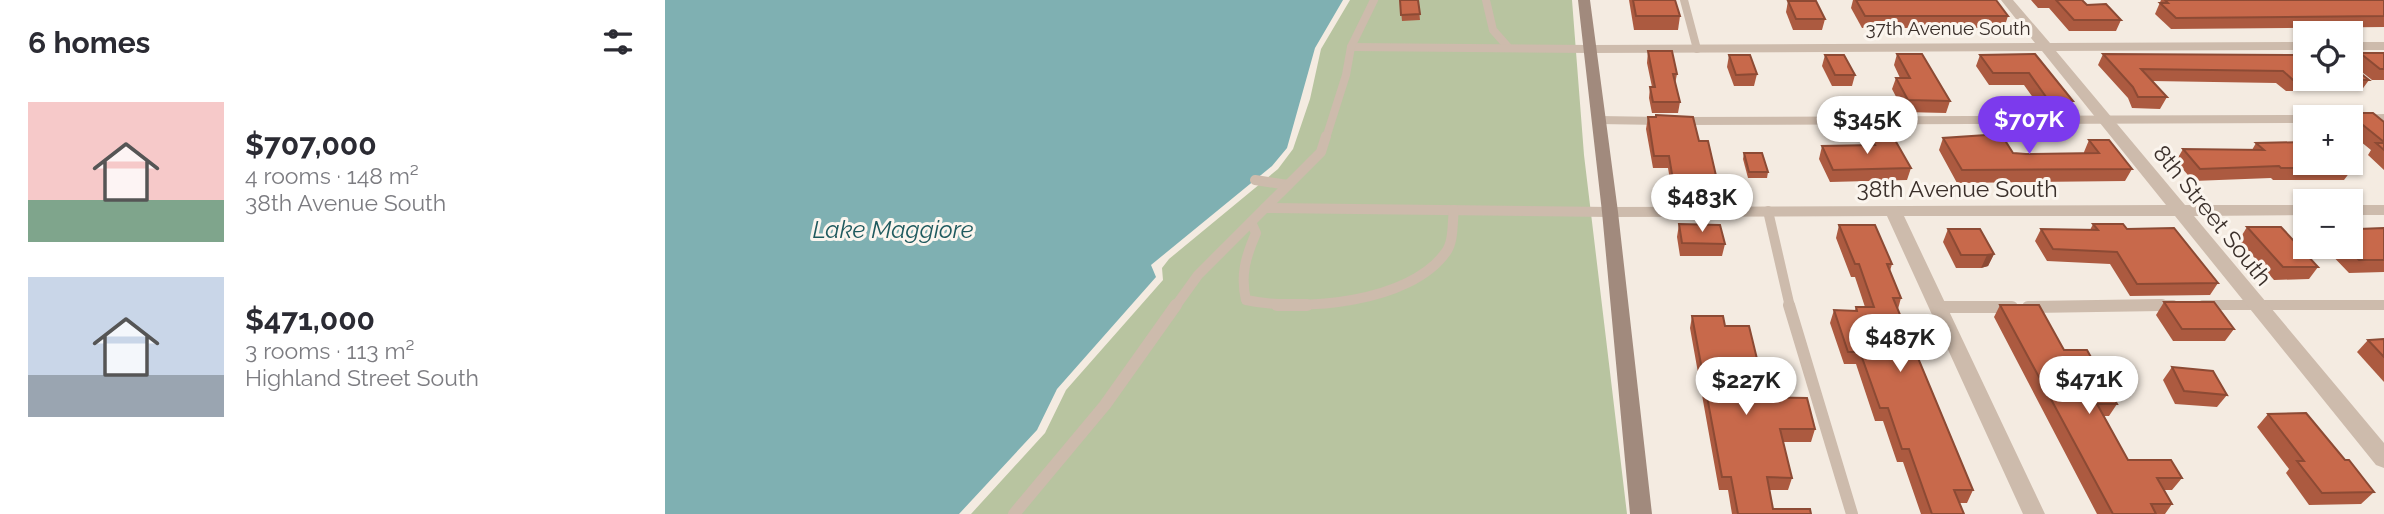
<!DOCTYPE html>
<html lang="en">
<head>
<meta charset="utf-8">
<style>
  body { margin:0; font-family:Raleway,sans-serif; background:#f7f7f7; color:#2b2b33; height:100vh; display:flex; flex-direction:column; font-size:26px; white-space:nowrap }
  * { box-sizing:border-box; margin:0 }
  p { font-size:23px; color:#7c7c81 }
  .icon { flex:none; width:38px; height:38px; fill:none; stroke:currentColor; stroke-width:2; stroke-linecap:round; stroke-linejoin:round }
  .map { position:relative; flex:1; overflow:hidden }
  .details { display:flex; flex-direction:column; background:#fff; width:665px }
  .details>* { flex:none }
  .buttons { position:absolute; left:1628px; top:21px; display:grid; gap:14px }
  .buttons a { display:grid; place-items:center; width:70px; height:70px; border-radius:0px; background:#fff; box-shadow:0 2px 5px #0004; font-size:35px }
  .price { position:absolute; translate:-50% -60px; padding:0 16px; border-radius:24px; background:#fff; color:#222; font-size:23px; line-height:46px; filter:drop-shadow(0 2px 4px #0008) }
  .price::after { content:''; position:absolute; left:50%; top:42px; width:21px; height:16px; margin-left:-10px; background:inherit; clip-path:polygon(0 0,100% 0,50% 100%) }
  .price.on { background:#7c3aed; color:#fff }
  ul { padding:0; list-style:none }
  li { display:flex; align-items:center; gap:21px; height:175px; padding:0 28px }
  li span { display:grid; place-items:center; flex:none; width:196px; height:140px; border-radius:0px; color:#555 }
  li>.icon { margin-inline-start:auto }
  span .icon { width:84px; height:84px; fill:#fffc; stroke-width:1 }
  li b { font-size:30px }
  h2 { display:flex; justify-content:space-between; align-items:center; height:84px; padding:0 28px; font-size:30px }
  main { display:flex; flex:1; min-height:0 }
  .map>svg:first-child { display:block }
  .green { fill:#b8c4a0 }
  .water { fill:#7fb0b2 }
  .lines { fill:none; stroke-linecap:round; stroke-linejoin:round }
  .lane-far2 { stroke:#cdbbac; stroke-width:8 }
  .lane-far1 { stroke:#cdbbac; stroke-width:10 }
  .lane { stroke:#cdbbac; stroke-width:12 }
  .street { fill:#cdbbac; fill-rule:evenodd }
  .secondary { fill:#a18a7d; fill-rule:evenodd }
  .wall { fill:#ac5a40 }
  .shaded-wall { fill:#8c4a34 }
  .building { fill:#c8694b; stroke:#8c4a34; stroke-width:2 }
  .labels { text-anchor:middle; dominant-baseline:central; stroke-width:6; stroke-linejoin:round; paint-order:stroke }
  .far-street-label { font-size:19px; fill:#3b302b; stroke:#fbf5ee }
  .street-label { font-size:23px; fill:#3b302b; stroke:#fbf5ee }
  .water-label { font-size:24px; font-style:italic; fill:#1f5a5e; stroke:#fbf5ee }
</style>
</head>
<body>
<main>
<section class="details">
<h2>6 homes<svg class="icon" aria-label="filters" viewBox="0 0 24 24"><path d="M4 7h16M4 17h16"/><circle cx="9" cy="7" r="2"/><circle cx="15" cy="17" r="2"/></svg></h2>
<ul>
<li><span style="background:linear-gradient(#f6c9c9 70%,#7fa58c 0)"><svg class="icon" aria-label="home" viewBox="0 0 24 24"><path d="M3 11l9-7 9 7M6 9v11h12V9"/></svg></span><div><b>$707,000</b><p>4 rooms · 148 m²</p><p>38th Avenue South</p></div></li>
<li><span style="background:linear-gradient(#c9d6e8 70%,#9aa5b1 0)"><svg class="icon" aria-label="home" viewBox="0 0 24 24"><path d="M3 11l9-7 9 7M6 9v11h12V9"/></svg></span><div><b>$471,000</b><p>3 rooms · 113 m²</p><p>Highland Street South</p></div></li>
</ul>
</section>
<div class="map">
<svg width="1719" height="514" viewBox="0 0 1719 514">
  <rect width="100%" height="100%" fill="#f4ebe1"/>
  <polygon class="green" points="685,0 907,0 919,155 962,514 306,514 380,433 401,390 498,280 497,268 504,259 613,169 628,149 645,99 656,49"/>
  <polygon class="water" points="0,0 678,0 650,48 622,148 607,166 486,265 491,277 392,389 372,430 294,514 0,514"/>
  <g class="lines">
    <g class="lane-far2">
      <polyline points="821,0 828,30 843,47"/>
      <polyline points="1019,0 1032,49"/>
      <polyline points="686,47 926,49"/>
      <polyline points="1685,119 1719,118"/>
      <polyline points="934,120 996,121"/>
      <polyline points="1016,121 1640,119"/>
      <polyline points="661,138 681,75 686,47 709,0"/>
    </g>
    <g class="lane-far1">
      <polyline points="590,180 623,185"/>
      <polyline points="600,208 945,212"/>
      <polyline points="1103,211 1125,307"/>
      <path d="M586,222l5,11c-10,23 -16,42 -10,67 56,12 164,3 200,-48 8,-11 6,-29 8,-42"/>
      <polyline points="1538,305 1719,305"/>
      <polyline points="510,307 533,275 656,152 661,136"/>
      <polyline points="1370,307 1508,305"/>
    </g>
    <g class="lane">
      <polyline points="612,305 642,305"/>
      <polyline points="1124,305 1187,514"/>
      <polyline points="1272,307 1347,307"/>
      <polyline points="1363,307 1497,305"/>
      <polyline points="349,514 440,405 511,305"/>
    </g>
    <g class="street">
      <polygon points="1336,0 1348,0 1385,43 1640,42 1640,50 1391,51 1520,205 1640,205 1640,215 1529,216 1719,443 1719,468 1711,465 1510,216 1239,216 1380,514 1358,514 1222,216 945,217 937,212 945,207 1501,205 1377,51 926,53 919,49 926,45 1370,43"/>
      <rect x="1685" y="42" width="34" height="8"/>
      <rect x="1685" y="205" width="34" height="10"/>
    </g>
    <polygon class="secondary" points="913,0 925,0 953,212 987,514 965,514 937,212"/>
  </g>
  <g class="wall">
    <polygon points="735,0 753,0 755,20 737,21"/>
    <polygon points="964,0 1010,0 1015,16 1013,30 969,30"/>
    <polygon points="1188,0 1331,0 1343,16 1339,28 1197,28 1186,8"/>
    <polygon points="1366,0 1417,0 1422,5 1456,20 1451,31 1404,31 1384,8 1373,8"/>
    <polygon points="1496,0 1719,0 1719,27 1506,29 1490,14"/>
    <polygon points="1123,1 1160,19 1157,30 1128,30 1121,12"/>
    <polygon points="983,51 1012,74 1010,84 1015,102 1013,113 987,113 984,98 985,87 987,87 982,63"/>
    <polygon points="1695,53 1719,53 1719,80 1707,80 1688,65"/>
    <polygon points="1232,54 1285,101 1281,113 1239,112 1227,89 1231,78 1235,78 1229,65"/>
    <polygon points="1370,54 1408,101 1402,113 1379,113 1359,85 1324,85 1311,66 1315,55"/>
    <polygon points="1438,54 1704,80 1696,91 1621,91 1611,83 1487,81 1502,97 1495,109 1467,108 1463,98 1433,65"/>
    <polygon points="1064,55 1092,74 1089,86 1069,86 1062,67"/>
    <polygon points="1160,55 1190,75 1187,86 1167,86 1157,66"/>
    <polygon points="1683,113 1719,122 1719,170 1703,155 1706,150 1685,133 1685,117 1680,117"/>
    <polygon points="991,115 1034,141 1052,180 1050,192 1007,192 1003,168 988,168 981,129 983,117 990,117"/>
    <polygon points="1278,138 1348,153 1361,154 1419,153 1419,152 1424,140 1467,169 1460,181 1292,183 1274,150"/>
    <polygon points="1207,140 1246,168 1242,180 1165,182 1154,159 1157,146 1205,146"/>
    <polygon points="1591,143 1688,168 1679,180 1608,180 1606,178 1528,181 1511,161 1518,149 1587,150"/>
    <polygon points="1079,153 1103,172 1102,178 1083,178 1078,159"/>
    <polygon points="1014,224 1060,244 1057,256 1015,256 1012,237"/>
    <polygon points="1428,224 1462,229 1553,283 1545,295 1465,296 1445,264 1382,261 1370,241 1376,229 1425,230"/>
    <polygon points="1174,225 1227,264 1225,271 1236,298 1233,309 1308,490 1302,503 1294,503 1299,514 1256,514 1238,462 1232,462 1218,421 1210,421 1191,364 1179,364 1165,323 1169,310 1190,311 1191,307 1200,307 1190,277 1186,277 1171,238"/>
    <polygon points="1582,227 1653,267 1644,279 1609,280 1574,240"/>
    <polygon points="1719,228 1719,272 1684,273 1659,247 1685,247 1693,229"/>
    <polygon points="1283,229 1329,254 1323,266 1316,268 1291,268 1278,242"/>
    <polygon points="1499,302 1569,329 1560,341 1508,341 1491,315"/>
    <polygon points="1335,305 1399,350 1452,404 1444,416 1439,416 1463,460 1517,478 1507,490 1499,490 1507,504 1500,514 1432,514 1329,317"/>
    <polygon points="1027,316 1060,326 1093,363 1089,376 1078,376 1083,397 1150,429 1146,442 1118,442 1127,478 1123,490 1104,490 1108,509 1146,514 1067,514 1063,490 1054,490 1025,328"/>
    <polygon points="1719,339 1719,382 1692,352 1703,340"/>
    <polygon points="1507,367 1562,395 1552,407 1510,404 1498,380"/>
    <polygon points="1603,414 1680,460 1709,492 1696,504 1644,505 1621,473 1624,469 1592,427"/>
  </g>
  <polygon class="shaded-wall" points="1329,254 1323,266 1316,268 1322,255"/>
  <g class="building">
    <polygon points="735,0 753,0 755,14 736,15"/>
    <polygon points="968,0 1010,0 1015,16 971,16"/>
    <polygon points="1191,0 1331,0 1343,16 1200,16"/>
    <polygon points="1391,0 1417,0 1422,5 1441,4 1456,20 1409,20"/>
    <polygon points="1500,0 1719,0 1719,16 1511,18 1495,3 1503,3"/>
    <polygon points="1123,1 1151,1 1160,19 1131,19"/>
    <polygon points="983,51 1007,51 1012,74 1008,74 1015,102 988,102 985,87 990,87"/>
    <polygon points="1695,53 1719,53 1719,69 1715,69"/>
    <polygon points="1232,54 1257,54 1285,101 1243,100 1231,78 1245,78"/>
    <polygon points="1370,54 1408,101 1384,101 1364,73 1328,73 1315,55"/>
    <polygon points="1438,54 1640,55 1640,79 1685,79 1685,65 1704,80 1628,80 1618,71 1476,69 1502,97 1473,97 1468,87"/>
    <polygon points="1064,55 1085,55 1092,74 1071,75"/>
    <polygon points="1160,55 1179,55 1190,75 1170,75"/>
    <polygon points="1683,113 1708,113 1719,122 1719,142"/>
    <polygon points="991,115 1028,117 1034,141 1043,141 1052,180 1008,180 1004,156 989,156 983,117 991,117"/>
    <polygon points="1336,134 1348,153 1361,154 1434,153 1424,140 1444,140 1467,169 1297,170 1278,138"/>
    <polygon points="1207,140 1230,140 1246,168 1168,170 1157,146 1210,145"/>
    <polygon points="1640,142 1640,163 1682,163 1688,168 1616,168 1614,166 1535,169 1518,149 1599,150 1591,143"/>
    <polygon points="1711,143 1719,143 1719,150"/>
    <polygon points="1079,153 1097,153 1103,172 1084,172"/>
    <polygon points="1014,224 1055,225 1060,244 1017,243"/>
    <polygon points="1428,224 1458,224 1462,229 1509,228 1553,283 1472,284 1452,252 1388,249 1376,229 1433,230"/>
    <polygon points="1174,225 1210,225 1227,264 1222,264 1236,298 1228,298 1308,490 1289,490 1299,514 1267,514 1244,449 1237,449 1223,408 1215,408 1195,352 1183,352 1169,310 1192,311 1191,307 1209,307 1194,264 1190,264"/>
    <polygon points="1582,227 1616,227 1653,267 1618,267"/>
    <polygon points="1685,227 1690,227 1693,229 1719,228 1719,260 1694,260 1681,247 1685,247"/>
    <polygon points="1283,229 1315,229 1329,254 1322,255 1296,255"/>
    <polygon points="1499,302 1549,302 1569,329 1517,329"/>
    <polygon points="1335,305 1374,305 1399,350 1422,350 1452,404 1432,404 1463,460 1506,460 1517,478 1492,478 1507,504 1486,504 1491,514 1448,514"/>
    <polygon points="1027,316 1058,316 1060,326 1084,326 1093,363 1075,363 1083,397 1142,398 1150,429 1115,429 1127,478 1102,477 1108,509 1145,509 1146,514 1073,514 1066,477 1057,477"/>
    <polygon points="1719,339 1719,357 1703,340"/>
    <polygon points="1507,367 1548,371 1562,395 1519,391"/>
    <polygon points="1641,413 1680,460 1684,460 1709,492 1657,493 1632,461 1639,461 1603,414"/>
  </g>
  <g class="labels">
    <g class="far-street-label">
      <text x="1283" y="28">37th Avenue South</text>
    </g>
    <g class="street-label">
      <text x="1292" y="188">38th Avenue South</text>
      <text transform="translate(1548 215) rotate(51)">8th Street South</text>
    </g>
    <g class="water-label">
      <text x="228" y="229">Lake Maggiore</text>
    </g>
  </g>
</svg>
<div class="buttons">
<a><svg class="icon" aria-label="locate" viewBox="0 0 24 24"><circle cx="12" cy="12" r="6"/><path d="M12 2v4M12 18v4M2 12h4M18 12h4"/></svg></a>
<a>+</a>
<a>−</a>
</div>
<b class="price" style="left:1202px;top:156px">$345K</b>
<b class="price on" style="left:1364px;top:156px">$707K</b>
<b class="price" style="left:1037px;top:234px">$483K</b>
<b class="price" style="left:1235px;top:374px">$487K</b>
<b class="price" style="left:1424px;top:416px">$471K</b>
<b class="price" style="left:1081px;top:417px">$227K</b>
</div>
</main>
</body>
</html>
